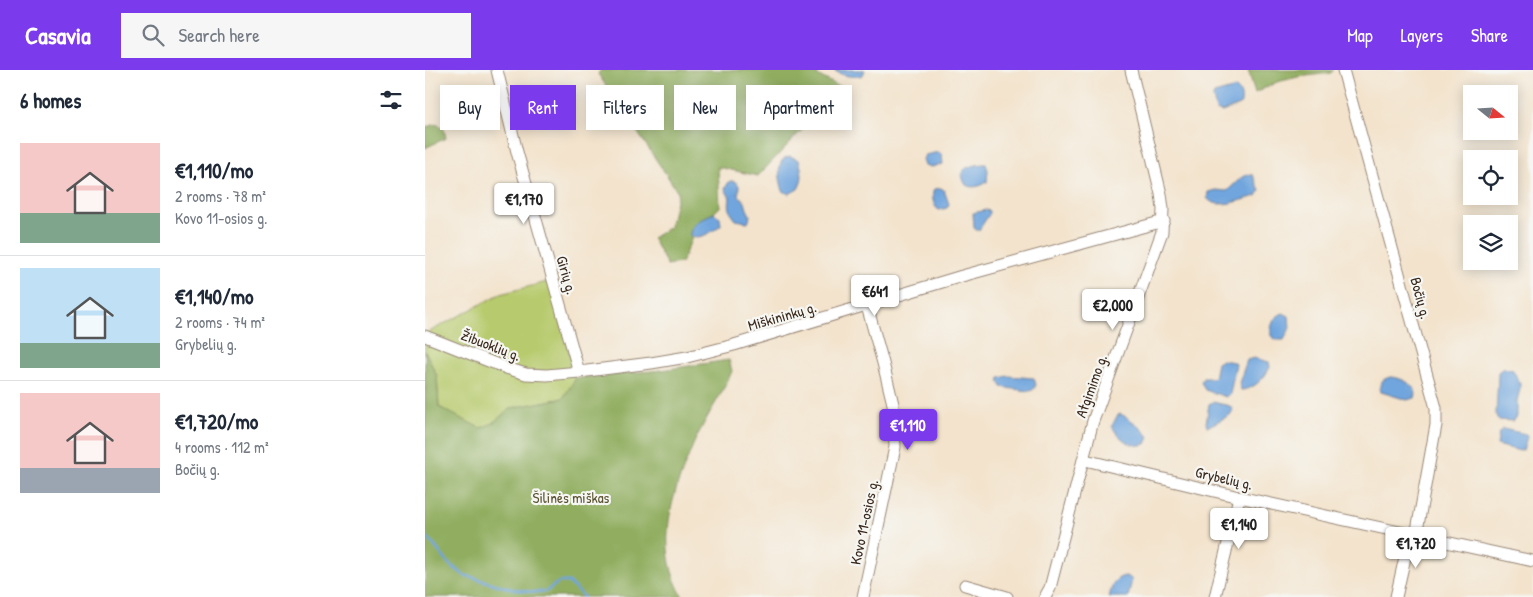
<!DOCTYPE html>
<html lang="en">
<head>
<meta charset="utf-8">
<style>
  body { margin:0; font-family:"Patrick Hand",sans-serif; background:#f6f6f7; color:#1f2937; height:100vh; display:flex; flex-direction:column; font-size:19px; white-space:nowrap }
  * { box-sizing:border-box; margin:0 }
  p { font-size:16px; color:#747a83 }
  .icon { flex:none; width:28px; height:28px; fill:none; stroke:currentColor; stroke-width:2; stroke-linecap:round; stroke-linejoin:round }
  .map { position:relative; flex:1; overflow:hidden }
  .panel { display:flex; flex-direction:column; background:#fff; width:425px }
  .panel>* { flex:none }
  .top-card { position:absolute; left:15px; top:15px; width:475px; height:45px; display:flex; gap:10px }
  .needle { width:32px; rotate:108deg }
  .controls { position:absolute; left:1038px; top:15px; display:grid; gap:10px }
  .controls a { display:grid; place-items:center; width:55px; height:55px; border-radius:0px; background:#fff; box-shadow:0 2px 12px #0003; font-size:25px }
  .price { position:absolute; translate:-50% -42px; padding:0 11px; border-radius:5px; background:#fff; color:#222; font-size:16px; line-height:32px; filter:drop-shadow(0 1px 2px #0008) }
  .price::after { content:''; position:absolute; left:50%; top:30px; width:15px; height:11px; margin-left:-8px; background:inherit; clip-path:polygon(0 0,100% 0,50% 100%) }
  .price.on { background:#7c3aed; color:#fff }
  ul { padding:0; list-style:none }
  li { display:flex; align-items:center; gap:15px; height:125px; padding:0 20px }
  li+li { border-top:1px solid #e0e1e3 }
  li span { display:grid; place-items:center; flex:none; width:140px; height:100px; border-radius:0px; color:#555 }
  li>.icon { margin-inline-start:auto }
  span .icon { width:60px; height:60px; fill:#fffc; stroke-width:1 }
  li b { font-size:21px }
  h2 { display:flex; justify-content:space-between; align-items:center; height:60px; padding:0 20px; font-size:21px }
  .pill { padding:0 18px; border-radius:0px; background:#fff; box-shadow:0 2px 12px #0003; font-size:18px; line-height:45px }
  .pill.on { background:#7c3aed; color:#fff }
  header { display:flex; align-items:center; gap:30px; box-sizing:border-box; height:70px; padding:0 25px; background:#7c3aed; color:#fff }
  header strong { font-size:24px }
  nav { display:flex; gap:28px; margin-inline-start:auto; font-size:18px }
  .search { width:350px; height:45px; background:#f6f6f7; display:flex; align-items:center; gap:12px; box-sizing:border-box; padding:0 18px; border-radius:0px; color:#747a83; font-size:19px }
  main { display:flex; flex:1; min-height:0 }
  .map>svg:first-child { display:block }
  .green { fill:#b7ca6d; stroke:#797a46 }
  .forest { fill:#91ae60; stroke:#666c3f }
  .water { fill:#70a5dd; stroke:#56687e }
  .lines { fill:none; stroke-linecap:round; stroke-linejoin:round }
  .stream { stroke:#70a5dd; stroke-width:2.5 }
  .minor-casing { stroke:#978675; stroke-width:13 }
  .minor { stroke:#fff; stroke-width:11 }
  .labels { text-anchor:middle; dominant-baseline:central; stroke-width:4.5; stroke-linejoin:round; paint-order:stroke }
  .street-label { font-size:15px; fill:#3b2a1e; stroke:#f6f6f2 }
  .park-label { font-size:15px; fill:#5a5232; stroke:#f6f6f2 }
</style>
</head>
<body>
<header>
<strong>Casavia</strong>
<div class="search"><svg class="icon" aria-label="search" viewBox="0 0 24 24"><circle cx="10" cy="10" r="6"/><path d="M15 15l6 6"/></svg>Search here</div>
<nav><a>Map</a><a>Layers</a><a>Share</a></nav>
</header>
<main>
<section class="panel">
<h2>6 homes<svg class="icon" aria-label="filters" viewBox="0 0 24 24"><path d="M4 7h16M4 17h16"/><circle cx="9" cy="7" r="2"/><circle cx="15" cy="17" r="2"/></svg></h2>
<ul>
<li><span style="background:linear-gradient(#f6c9c9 70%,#7fa58c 0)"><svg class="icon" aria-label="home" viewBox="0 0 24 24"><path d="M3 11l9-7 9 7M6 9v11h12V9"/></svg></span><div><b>€1,110/mo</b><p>2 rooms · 78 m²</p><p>Kovo 11-osios g.</p></div></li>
<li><span style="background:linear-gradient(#bfe0f5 75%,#7fa58c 0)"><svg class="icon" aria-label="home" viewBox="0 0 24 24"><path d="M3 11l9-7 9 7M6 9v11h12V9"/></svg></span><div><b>€1,140/mo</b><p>2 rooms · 74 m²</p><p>Grybelių g.</p></div></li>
<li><span style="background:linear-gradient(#f6c9c9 75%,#9aa5b1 0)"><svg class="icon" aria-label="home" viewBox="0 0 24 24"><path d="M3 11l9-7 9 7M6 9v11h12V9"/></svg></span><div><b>€1,720/mo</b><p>4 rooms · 112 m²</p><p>Bočių g.</p></div></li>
</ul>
</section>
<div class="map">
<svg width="1108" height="527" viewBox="0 0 1108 527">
  <rect width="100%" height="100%" fill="#f6f6f2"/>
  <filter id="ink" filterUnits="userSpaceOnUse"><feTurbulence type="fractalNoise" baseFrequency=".02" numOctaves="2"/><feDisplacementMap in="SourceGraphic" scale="10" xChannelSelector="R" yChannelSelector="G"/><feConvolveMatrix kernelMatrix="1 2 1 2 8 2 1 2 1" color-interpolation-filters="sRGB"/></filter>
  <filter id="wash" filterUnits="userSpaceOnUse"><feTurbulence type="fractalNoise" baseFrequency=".0096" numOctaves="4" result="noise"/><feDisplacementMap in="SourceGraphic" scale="20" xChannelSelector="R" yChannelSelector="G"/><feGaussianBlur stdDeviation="1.12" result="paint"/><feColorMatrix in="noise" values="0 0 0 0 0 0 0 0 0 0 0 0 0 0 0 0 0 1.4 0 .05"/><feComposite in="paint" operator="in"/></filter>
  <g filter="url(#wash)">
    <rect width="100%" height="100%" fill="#f3e3cc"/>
    <polygon class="green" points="126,211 151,308 138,328 87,338 66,354 55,359 14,337 12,306 0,281 0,264 75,224"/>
    <g class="forest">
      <polygon points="176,0 391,0 392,5 417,18 333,106 293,97 295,137 289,143 280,147 265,166 267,168 256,193 242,195 227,168 245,157 253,122 173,4"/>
      <polygon points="823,0 909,0 906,3 873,7 852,12 830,23"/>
      <polygon points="13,54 19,58 21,68 0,78 0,57"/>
      <path d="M0,281l12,25 2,31 41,21 11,-4 21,-16 51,-10 13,-20 86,-8 67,-10 3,11c-8,20 -21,38 -31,58 -6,10 -10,21 -14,31 -19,45 -30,93 -4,137h-258z"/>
    </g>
    <g class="water">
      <path d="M409,0h31l-2,5c-9,3 -22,1 -29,-5z"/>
      <path d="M811,18c5,4 7,12 4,17l-18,7 -6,-2 -3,-13 1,-3z"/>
      <polygon points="514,82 517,85 518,94 506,97 500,95 498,89 500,85"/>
      <path d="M365,86l9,4c3,11 5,19 -1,29l-9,5 -6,-3c-3,-11 -9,-32 7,-35z"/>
      <path d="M558,94h3l2,6 -1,12c-5,4 -15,7 -21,3 -11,-17 4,-19 17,-21z"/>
      <path d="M822,105h6l7,16 -3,5c-13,3 -41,15 -50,2l1,-6 7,-2 12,1 15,-14z"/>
      <path d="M306,111c8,0 10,6 7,13l7,8 2,7 3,6 -1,6 -2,1 -11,-2c-6,-7 -8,-13 -6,-22l-5,-9 3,-6z"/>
      <path d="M516,118l3,2 5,14 -2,4 -8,2c-6,-3 -8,-15 -5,-21z"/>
      <polygon points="561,140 565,141 565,143 554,160 551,160 549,158 548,143"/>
      <path d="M289,143l6,4 1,8c-8,6 -22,16 -31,11 -1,-12 15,-19 24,-23z"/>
      <path d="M858,243l6,3 1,12 -6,12h-7l-6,-4c-1,-10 2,-19 12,-23z"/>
      <path d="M829,288l15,4 1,5c-5,11 -17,23 -29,23l-2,-7 8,-23z"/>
      <polygon points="797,290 809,292 811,294 805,324 801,327 780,320 776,312 778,308 789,308 792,293"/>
      <polygon points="1079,298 1088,300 1095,314 1095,319 1092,331 1092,347 1088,351 1073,350 1071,345 1073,304 1074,301"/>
      <path d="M583,306l26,2 2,7c-2,3 -2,5 -6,6 -2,0 -26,-3 -28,-4l-3,-6 1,-3z"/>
      <path d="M965,307c11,0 30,9 25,21l-8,2 -26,-8 -1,-2c-1,-8 3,-11 10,-13z"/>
      <polygon points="788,332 805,336 808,340 805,345 782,357 781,353 784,334"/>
      <path d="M695,344c7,2 25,16 29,23l-3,7c-14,5 -28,-6 -34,-18l5,-10z"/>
      <polygon points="1078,359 1101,364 1102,367 1098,380 1095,381 1072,375 1074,362"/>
      <path d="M700,506l4,1 3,3 -4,17h-19c3,-10 4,-19 16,-21z"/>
    </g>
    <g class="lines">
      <polyline class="stream" points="0,464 24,494 39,505 87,519 107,522 120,522 134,512 143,512 159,527"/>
    </g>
  </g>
  <g filter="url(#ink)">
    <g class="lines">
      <defs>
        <g id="minor">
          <polyline points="72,0 92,82 154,302"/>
          <polyline points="918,0 1011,338 1011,355 991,466"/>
          <polyline points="0,266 81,298 101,304 122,305 154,302 226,293 262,287 309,275 537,206 739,151"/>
          <polyline points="660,390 814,427 1108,491"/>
          <polyline points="540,515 582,527"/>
          <polyline points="438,527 470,377 468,334 458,293 442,236"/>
          <polyline points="620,527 625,518 668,351 737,162 738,139 736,124 706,0"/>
          <polyline points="790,527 814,427"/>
          <polyline points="971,527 985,465"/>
        </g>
      </defs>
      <use href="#minor" class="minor-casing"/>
      <use href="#minor" class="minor"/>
    </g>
  </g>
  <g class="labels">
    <g class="street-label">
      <text transform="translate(142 205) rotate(74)">Girių g.</text>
      <text transform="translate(996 228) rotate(75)">Bočių g.</text>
      <text transform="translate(357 246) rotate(-16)">Miškininkų g.</text>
      <text transform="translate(66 275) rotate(21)">Žibuoklių g.</text>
      <text transform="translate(666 316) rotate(-70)">Atgimimo g.</text>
      <text transform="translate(799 408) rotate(13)">Grybelių g.</text>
      <text transform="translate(439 452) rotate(-78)">Kovo 11-osios g.</text>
    </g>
    <g class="park-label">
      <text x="146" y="427">Šilinės miškas</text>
    </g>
  </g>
</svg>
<div class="controls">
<a><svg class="needle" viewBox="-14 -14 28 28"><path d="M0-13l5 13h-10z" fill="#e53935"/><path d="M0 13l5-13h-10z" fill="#747a83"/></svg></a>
<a><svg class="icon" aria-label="locate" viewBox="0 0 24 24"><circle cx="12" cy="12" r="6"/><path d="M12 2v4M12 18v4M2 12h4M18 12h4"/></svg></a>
<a><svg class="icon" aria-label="layers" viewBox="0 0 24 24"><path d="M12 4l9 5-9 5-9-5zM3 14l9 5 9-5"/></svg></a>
</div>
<b class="price" style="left:99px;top:155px">€1,170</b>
<b class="price" style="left:450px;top:247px">€641</b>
<b class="price" style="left:688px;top:261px">€2,000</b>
<b class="price on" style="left:483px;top:381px">€1,110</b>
<b class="price" style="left:814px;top:480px">€1,140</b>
<b class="price" style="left:991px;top:499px">€1,720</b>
<div class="top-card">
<a class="pill">Buy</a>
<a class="pill on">Rent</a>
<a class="pill">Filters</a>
<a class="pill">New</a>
<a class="pill">Apartment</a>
</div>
</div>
</main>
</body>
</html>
